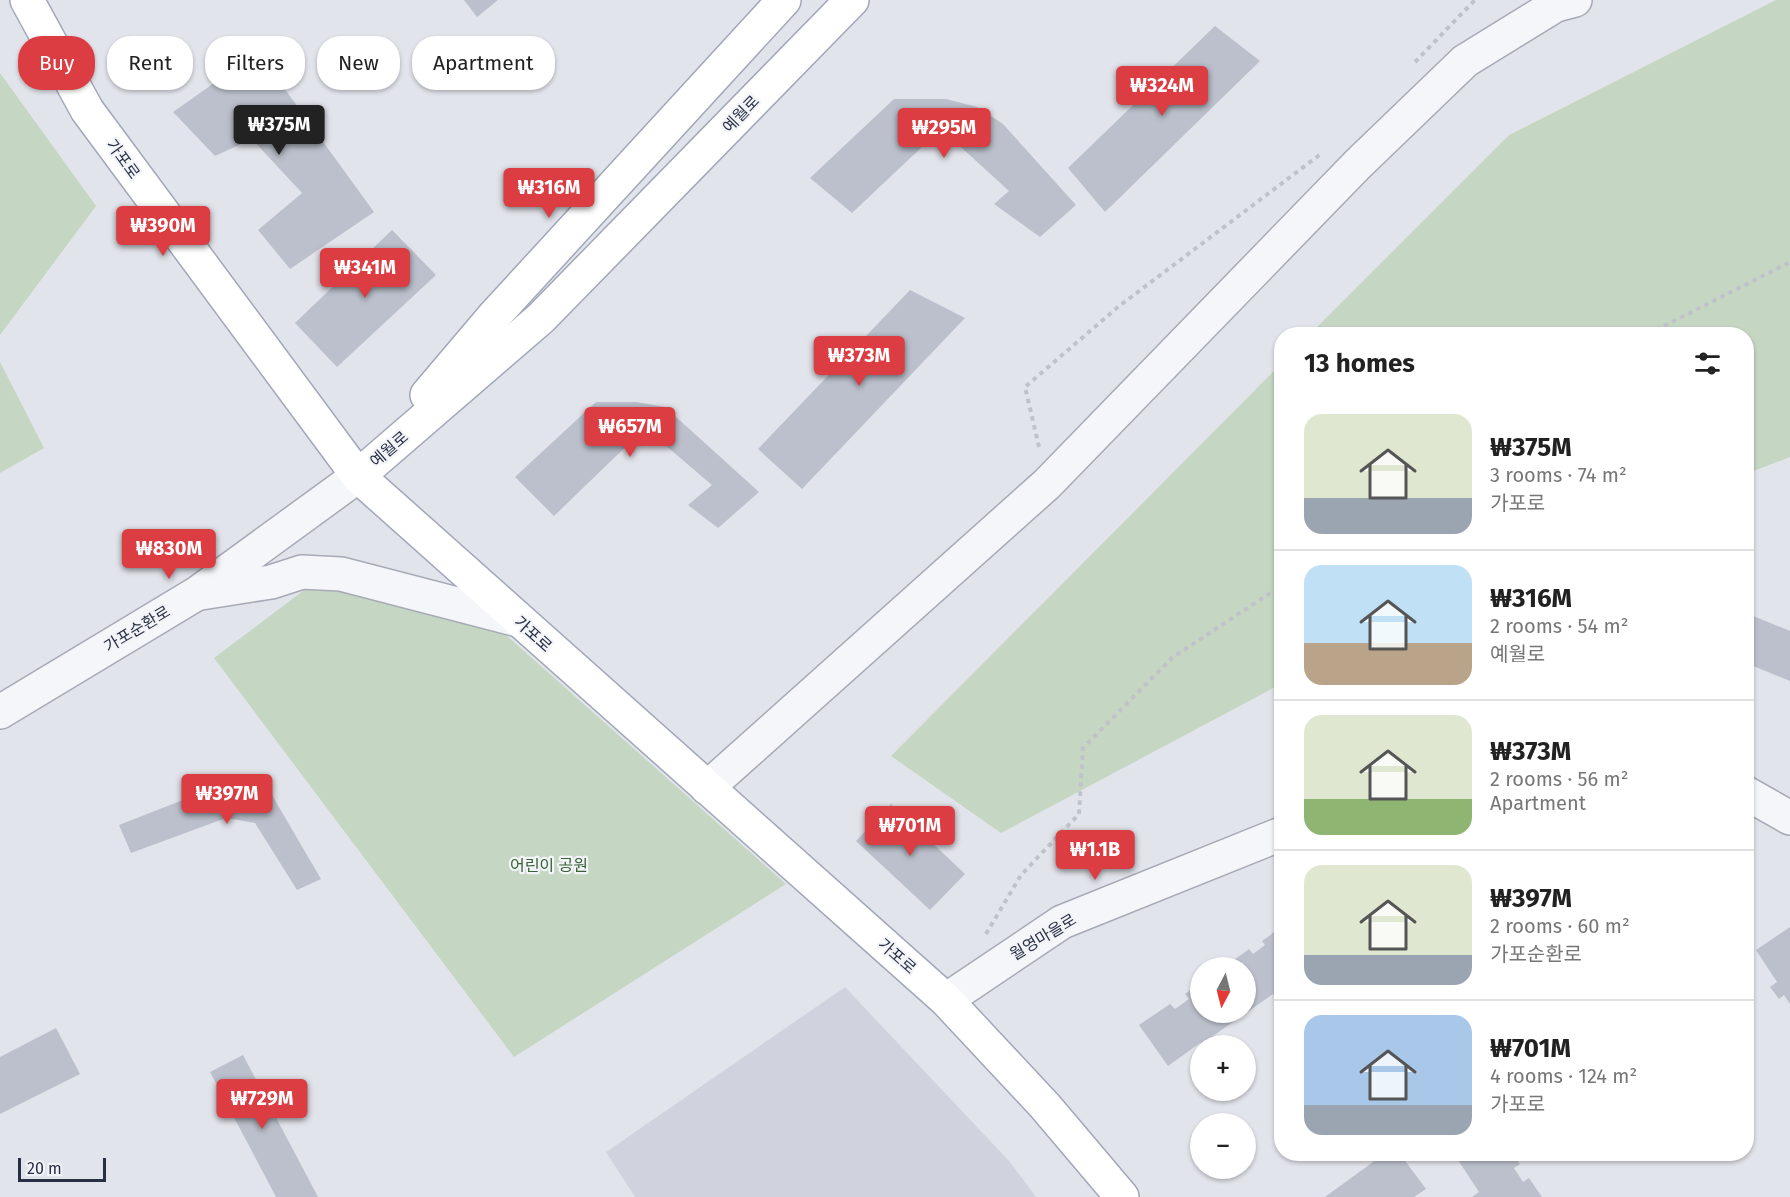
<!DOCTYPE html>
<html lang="en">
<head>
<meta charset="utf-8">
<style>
  body { margin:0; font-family:"Fira Sans","Noto Sans KR",sans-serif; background:#f2f2f2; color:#222; height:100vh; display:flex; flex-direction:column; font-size:22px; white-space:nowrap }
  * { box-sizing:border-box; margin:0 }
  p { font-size:20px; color:#767676 }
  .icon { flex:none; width:33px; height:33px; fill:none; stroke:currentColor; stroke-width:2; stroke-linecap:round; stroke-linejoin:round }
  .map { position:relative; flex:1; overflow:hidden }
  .side { position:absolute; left:1274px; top:327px; width:480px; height:834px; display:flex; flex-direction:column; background:#fff; border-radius:24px; box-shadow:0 2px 4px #0004 }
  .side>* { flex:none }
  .guide { position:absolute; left:18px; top:36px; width:570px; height:54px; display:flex; gap:12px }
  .needle { width:39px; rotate:187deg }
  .buttons { position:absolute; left:1190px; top:957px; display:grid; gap:12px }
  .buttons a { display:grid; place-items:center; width:66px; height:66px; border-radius:50%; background:#fff; box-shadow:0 2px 4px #0004; font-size:30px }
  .scale { position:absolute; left:18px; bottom:15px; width:88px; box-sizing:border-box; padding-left:6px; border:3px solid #282f45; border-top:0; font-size:16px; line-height:21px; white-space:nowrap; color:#282f45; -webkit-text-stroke:4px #f2f4f8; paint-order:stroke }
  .price { position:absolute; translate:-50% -51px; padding:0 14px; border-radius:6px; background:#db3d42; color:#fff; font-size:20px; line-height:39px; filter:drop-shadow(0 2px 3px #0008) }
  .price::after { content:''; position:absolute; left:50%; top:36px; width:18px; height:14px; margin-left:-9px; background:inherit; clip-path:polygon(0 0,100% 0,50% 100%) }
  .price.on { background:#222; color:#fff }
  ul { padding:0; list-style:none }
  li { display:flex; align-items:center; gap:18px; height:150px; padding:0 30px }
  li+li { border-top:2px solid #e0e0e0 }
  li span { display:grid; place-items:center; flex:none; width:168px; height:120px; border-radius:18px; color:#555 }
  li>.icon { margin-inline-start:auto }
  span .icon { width:72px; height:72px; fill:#fffc; stroke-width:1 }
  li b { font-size:26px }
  h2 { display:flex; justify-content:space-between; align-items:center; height:72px; padding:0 30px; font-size:26px }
  .chip { padding:0 21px; border-radius:24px; background:#fff; box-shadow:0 2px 4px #0004; font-size:21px; line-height:54px }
  .chip.on { background:#db3d42; color:#fff }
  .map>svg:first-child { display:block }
  .built { fill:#d0d3de }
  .green { fill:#c5d6c2 }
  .building { fill:#bbc0cc }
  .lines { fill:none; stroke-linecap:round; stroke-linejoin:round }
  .minor-casing { stroke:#a6aab6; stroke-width:36 }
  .major-casing { stroke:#a0a7b8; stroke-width:36 }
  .path { stroke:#c0c2ca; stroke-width:4; stroke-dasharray:4.5 4.5; stroke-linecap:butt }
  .minor { stroke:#f5f6f9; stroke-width:33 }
  .major { stroke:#fff; stroke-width:33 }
  .labels { text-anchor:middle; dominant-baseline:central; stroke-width:4.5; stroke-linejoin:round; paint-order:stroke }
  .street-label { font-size:16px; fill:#282f45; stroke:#f2f4f8 }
  .park-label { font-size:16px; fill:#376234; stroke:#f2f4f8 }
</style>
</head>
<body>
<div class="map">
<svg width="1790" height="1197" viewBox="0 0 1790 1197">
  <rect width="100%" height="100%" fill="#e2e4eb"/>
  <polygon class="built" points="845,987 1010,1162 1036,1197 635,1197 606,1152"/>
  <g class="green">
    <polygon points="1776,0 1790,0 1790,457 1746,474 1746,334 1310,334 1509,135"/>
    <polygon points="0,73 96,206 0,335"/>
    <polygon points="0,362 44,448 0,473"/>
    <polygon points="1281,364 1281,684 1001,833 891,756"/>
    <polygon points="311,585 460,594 786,884 514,1057 214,658"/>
  </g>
  <g class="building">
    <polygon points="464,0 498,0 477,17"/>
    <polygon points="1215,26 1260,61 1105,212 1068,168"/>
    <polygon points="258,52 374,212 290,269 258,230 302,193 252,139 215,156 173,112"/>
    <polygon points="894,99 946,99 977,107 1003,124 1076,205 1040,237 994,204 1009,191 941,129 852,213 810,178"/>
    <polygon points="392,230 436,275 337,367 295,323"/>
    <polygon points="910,290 965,318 802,489 758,449"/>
    <polygon points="596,402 637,402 665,407 759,492 718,528 688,505 712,485 645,428 554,516 515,477"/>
    <polygon points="1746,613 1790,631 1790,681 1746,663"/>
    <polygon points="234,780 269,790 321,879 297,890 255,823 226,818 131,853 119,825"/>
    <polygon points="891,804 965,874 930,910 856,841"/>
    <polygon points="1281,927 1281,999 1278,1002 1273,994 1213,1036 1217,1041 1211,1046 1200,1043 1168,1066 1139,1025 1170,1004 1175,1009 1189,999 1185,994 1200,983 1200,1012 1245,1012 1245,968 1223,968 1249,949 1253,954 1265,945 1262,941"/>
    <polygon points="1790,927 1790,1004 1784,995 1779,999 1770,987 1777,982 1756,950"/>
    <polygon points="56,1028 80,1074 0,1114 0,1057"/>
    <polygon points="243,1055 318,1197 276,1197 210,1072"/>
    <polygon points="1384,1154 1400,1154 1426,1189 1414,1197 1325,1197"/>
    <polygon points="1467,1154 1513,1154 1520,1164 1514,1168 1523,1182 1529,1178 1542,1197 1472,1197 1479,1192 1458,1160"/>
  </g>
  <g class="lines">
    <defs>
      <g id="minor">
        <polyline points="201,593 271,582 302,572 341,574 518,620"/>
        <polyline points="0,712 196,594 358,476"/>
        <polyline points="707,788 1047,484 1358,164 1465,61 1556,5 1575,0"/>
        <polyline points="1746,793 1790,818"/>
        <polyline points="946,1000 1062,922 1281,834"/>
      </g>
      <g id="major">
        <polyline points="27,0 87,110 358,476 946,1000 1045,1106 1122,1197"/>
        <polyline points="427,395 494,316 784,0"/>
        <polyline points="358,476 541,318 852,0"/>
      </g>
    </defs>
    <use href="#minor" class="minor-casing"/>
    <use href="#major" class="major-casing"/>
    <g class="path">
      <polyline points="1415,62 1475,0"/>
      <polyline points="1648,334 1790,262"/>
      <polyline points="1039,447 1025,387 1118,307 1322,153"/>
      <polyline points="986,934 1021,875 1079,814 1083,748 1173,657 1281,586"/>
    </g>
    <use href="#minor" class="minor"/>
    <use href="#major" class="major"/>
  </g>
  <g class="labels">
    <g class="street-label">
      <text transform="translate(741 114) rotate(-46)">예월로</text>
      <text transform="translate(123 159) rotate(54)">가포로</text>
      <text transform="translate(389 449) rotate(-41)">예월로</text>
      <text transform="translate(137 629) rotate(-31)">가포순환로</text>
      <text transform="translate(533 634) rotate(42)">가포로</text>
      <text transform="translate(1043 937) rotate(-31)">월영마을로</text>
      <text transform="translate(897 956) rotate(41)">가포로</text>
    </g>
    <g class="park-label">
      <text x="549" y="865">어린이 공원</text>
    </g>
  </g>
</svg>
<div class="buttons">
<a><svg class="needle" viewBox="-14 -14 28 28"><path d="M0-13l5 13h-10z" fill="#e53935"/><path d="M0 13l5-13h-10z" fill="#767676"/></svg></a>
<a>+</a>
<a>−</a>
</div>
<div class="scale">20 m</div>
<b class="price" style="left:1162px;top:117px">₩324M</b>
<b class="price on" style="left:279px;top:156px">₩375M</b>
<b class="price" style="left:944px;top:159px">₩295M</b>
<b class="price" style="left:549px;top:219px">₩316M</b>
<b class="price" style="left:163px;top:257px">₩390M</b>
<b class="price" style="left:365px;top:299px">₩341M</b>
<b class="price" style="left:859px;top:387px">₩373M</b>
<b class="price" style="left:630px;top:458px">₩657M</b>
<b class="price" style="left:169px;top:580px">₩830M</b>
<b class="price" style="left:227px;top:825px">₩397M</b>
<b class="price" style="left:910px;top:857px">₩701M</b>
<b class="price" style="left:1095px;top:881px">₩1.1B</b>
<b class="price" style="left:262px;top:1130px">₩729M</b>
<div class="guide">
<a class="chip on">Buy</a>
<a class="chip">Rent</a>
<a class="chip">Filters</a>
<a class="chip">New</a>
<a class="chip">Apartment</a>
</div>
<section class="side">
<h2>13 homes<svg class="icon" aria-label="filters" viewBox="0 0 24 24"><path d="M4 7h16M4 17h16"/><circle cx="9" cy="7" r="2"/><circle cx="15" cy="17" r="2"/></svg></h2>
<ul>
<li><span style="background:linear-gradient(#dfe7d0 70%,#9aa5b1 0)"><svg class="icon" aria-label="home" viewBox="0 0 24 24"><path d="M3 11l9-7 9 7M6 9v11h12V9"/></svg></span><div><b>₩375M</b><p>3 rooms · 74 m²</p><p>가포로</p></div></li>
<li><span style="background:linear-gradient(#bfe0f5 65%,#b9a48a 0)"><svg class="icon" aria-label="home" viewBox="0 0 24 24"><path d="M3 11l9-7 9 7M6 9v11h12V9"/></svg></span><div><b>₩316M</b><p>2 rooms · 54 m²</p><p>예월로</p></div></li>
<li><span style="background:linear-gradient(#dfe7d0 70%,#8fb573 0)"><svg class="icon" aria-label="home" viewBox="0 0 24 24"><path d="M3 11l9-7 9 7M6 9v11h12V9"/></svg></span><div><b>₩373M</b><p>2 rooms · 56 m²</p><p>Apartment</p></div></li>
<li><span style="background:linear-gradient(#dfe7d0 75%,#9aa5b1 0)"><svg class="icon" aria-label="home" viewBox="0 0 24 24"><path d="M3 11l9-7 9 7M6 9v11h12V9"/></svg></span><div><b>₩397M</b><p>2 rooms · 60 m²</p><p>가포순환로</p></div></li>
<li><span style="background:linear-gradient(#a9c7e8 75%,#9aa5b1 0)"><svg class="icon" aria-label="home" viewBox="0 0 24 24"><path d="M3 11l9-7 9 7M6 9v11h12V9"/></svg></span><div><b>₩701M</b><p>4 rooms · 124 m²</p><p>가포로</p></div></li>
</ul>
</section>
</div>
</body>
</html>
